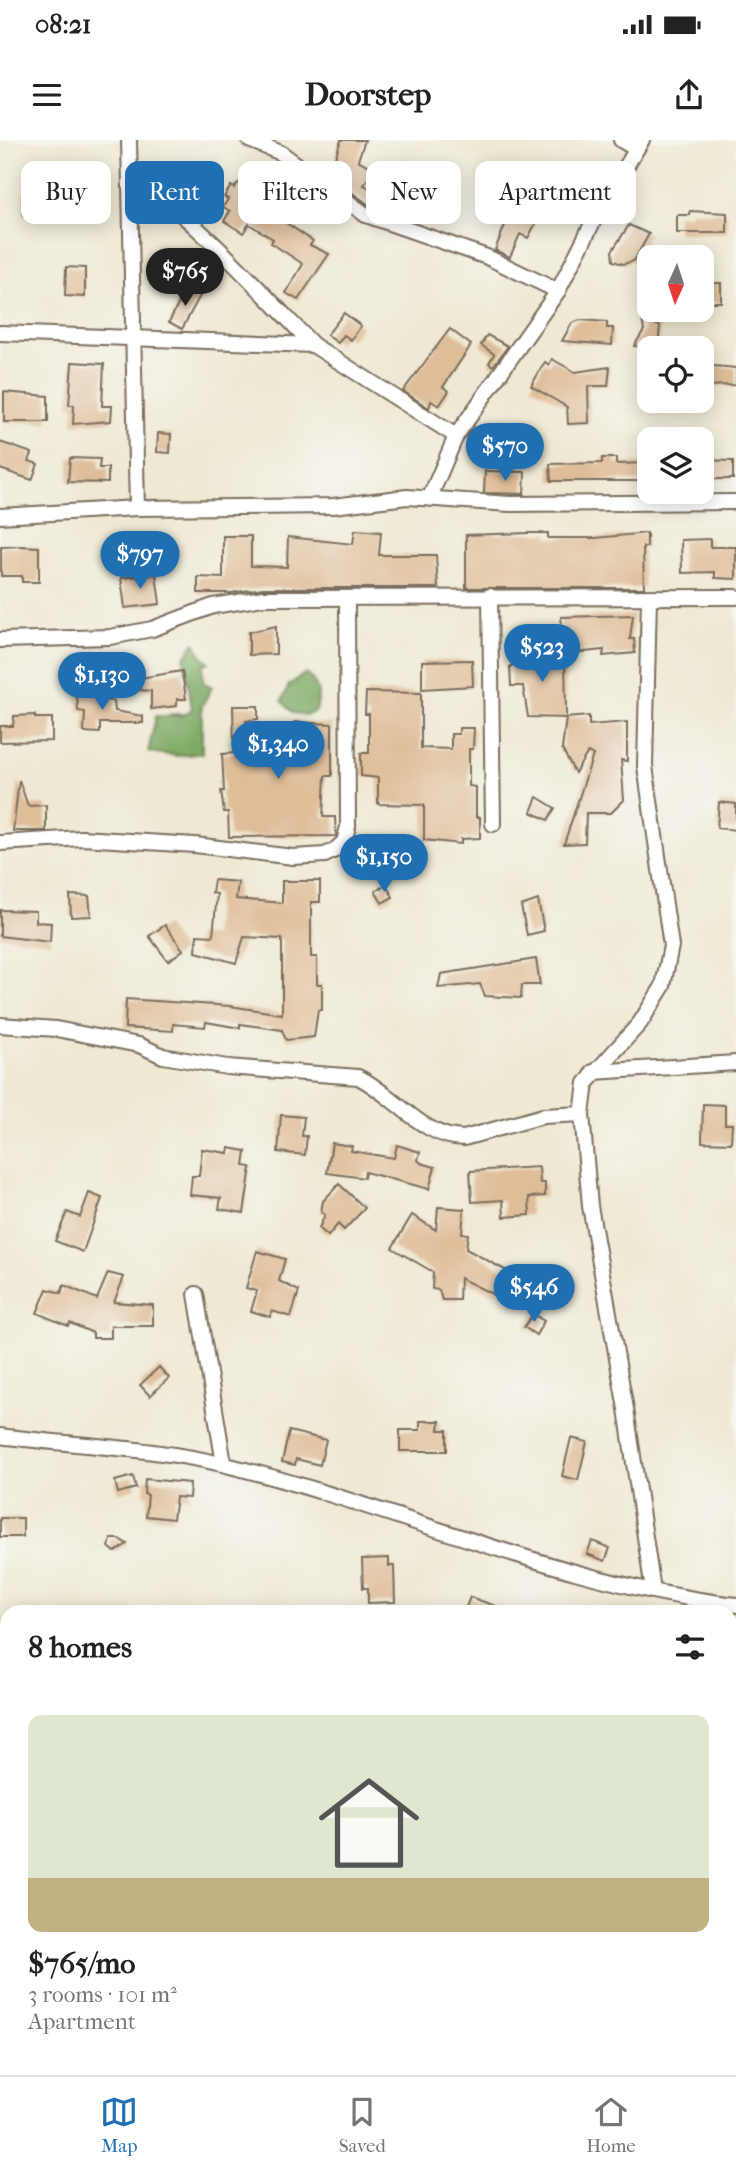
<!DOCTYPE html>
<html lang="en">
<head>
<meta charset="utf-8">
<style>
  body { margin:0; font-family:"IM FELL French Canon",serif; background:#f2f2f2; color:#222; height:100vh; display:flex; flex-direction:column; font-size:26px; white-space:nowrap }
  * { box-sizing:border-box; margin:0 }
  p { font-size:23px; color:#767676 }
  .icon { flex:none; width:38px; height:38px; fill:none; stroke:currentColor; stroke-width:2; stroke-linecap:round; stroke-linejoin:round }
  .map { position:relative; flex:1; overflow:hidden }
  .sheet { position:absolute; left:0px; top:1465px; width:737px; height:471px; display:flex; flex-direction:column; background:#fff; border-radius:21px 21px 0 0; box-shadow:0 4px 18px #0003 }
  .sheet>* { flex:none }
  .top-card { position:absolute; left:21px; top:21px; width:695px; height:63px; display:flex; gap:14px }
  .needle { width:46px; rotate:183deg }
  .controls { position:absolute; left:637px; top:105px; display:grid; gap:14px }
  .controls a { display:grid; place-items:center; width:77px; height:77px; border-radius:14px; background:#fff; box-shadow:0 4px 18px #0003; font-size:35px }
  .price { position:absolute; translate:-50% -60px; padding:0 16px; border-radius:24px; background:#1f6fb2; color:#fff; font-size:23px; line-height:46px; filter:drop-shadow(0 2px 4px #0008) }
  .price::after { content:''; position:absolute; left:50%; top:42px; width:21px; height:16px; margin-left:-10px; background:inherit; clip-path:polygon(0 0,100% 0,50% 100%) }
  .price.selected { background:#222; color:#fff }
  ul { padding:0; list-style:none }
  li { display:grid; align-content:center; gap:14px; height:371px; padding:0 28px }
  li span { display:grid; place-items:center; height:217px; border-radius:14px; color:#555 }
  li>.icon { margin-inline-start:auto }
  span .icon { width:126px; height:126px; fill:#fffc; stroke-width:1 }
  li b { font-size:30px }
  h2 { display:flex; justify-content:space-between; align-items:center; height:84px; padding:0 28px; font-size:30px }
  .chip { padding:0 24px; border-radius:14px; background:#fff; box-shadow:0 4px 18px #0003; font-size:24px; line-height:63px }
  .chip.selected { background:#1f6fb2; color:#fff }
  .status { display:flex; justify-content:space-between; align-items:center; height:49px; padding:0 35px; background:#fff; direction:ltr }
  .status svg { height:19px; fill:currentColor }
  header { display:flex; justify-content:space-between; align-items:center; height:91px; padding:0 28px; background:#fff; font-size:32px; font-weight:800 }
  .menu { display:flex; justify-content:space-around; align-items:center; height:98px; border-top:2px solid #e0e0e0; background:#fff; font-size:19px; color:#767676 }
  .menu a { display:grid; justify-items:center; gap:4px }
  .menu .selected { color:#1f6fb2 }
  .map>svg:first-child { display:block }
  .forest { fill:#7daa63; stroke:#5c6a40; stroke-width:2 }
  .building { fill:#dfbd98 }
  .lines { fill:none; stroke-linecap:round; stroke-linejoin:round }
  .street-casing { stroke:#7a6d5d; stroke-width:18 }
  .street { stroke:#fff; stroke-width:14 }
</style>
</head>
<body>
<div class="status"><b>08:21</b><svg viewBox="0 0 49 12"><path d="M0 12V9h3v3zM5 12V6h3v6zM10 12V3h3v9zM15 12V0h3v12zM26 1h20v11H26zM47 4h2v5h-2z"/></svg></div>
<header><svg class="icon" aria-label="menu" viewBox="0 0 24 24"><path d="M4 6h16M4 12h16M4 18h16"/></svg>Doorstep<svg class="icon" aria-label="share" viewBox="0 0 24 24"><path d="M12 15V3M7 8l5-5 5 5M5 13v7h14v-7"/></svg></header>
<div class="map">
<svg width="736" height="1935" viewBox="0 0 736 1935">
  <rect width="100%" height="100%" fill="#f6f6f2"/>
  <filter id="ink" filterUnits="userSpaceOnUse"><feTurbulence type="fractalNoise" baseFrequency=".0143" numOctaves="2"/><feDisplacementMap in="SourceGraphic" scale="14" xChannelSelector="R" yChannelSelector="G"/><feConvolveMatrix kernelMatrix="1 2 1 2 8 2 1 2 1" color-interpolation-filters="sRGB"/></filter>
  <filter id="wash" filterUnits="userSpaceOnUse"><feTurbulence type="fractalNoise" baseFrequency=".00686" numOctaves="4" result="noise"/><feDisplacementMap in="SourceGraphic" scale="28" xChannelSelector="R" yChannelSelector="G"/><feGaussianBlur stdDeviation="1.57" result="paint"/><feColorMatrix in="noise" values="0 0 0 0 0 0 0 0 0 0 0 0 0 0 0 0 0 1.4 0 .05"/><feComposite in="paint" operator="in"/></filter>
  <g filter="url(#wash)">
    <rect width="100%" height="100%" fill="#efe9d3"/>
    <g class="forest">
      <polygon points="195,502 200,514 209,522 203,525 203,542 212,547 202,566 202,613 178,616 148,612 156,576 184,576 169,574 186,574 192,569 184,518"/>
      <path d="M306,533c13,12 14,21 10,38l-9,4 -14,-2 -11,-12 7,-16z"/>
    </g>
    <g id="blocks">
      <g class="building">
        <polygon points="341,0 365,0 358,20 374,29 364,45 380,54 372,67 329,36"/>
        <polygon points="238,43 272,62 267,70 313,101 310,105 329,114 298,160 286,153 303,124 271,103 273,99 249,84 243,93 224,81 230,71 223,67 228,59 224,57 231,46 234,48"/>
        <polygon points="41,45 55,45 55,76 23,75 23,52 40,52"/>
        <polygon points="511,70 536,83 528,98 520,94 510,117 495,110"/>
        <polygon points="690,71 727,73 727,93 677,93 677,75 690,75"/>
        <polygon points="629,85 649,94 634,121 623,124 613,121 612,111"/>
        <polygon points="66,127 85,128 85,157 65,156"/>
        <rect x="702" y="143" width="19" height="19"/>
        <polygon points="187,147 201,154 182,189 169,182"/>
        <polygon points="344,173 361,186 351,200 344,195 338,203 327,195"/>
        <polygon points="642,179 660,186 658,207 652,203 649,208 634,206 644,190"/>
        <polygon points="580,180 607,182 607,188 613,188 612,205 562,201 572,183"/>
        <polygon points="450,189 471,205 443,247 449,251 439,266 431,261 429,268 403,251"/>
        <polygon points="487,195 508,206 493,226 489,223 494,214 481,205"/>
        <polygon points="552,219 575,232 610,227 608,246 588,246 589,283 568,284 567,267 531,246 545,222 549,225"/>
        <polygon points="72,222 104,224 102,266 112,266 111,281 73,284 74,265 69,265"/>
        <polygon points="702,225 736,228 736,245 702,246"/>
        <polygon points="4,252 48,256 48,282 4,282"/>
        <polygon points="158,293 171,294 170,313 157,312"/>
        <polygon points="0,302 32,313 29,321 38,324 32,340 0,329"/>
        <polygon points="70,318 100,319 99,328 108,328 108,343 68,342"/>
        <polygon points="602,318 616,318 616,324 649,323 649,341 551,341 550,324 602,323"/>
        <polygon points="702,320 733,321 733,339 702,339"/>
        <polygon points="485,331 525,332 524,354 484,353"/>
        <polygon points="355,390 381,392 379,415 436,415 438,448 263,448 231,453 198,453 198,437 223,438 223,396 251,396 251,426 287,427 288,397 353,404"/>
        <polygon points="528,393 548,393 548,398 595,398 647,393 647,407 643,407 644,448 466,448 466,395"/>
        <polygon points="710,399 710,407 736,407 736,439 715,438 715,432 682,433 681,400"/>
        <polygon points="22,406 39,407 39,442 22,442 22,436 1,436 1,407"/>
        <polygon points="156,434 160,464 125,468 121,438"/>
        <polygon points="633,475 630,499 634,499 635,513 603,516 604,510 565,514 561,477"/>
        <polygon points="276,486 276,514 249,515 249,492"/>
        <polygon points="528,512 565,514 566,578 528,577 523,546 511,546 510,527"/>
        <polygon points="472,520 473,546 422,549 422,521"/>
        <polygon points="182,531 186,559 177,559 177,566 151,569 151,551 140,550 140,538"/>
        <polygon points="92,551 106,552 106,560 114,561 115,571 143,576 143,583 100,583 100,593 84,592 85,572 78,571 77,555"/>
        <polygon points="366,552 421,553 421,608 451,609 451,594 459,594 459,588 474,588 473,609 469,609 469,646 476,647 476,677 480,677 480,698 461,699 461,704 424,700 424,665 378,664 378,638 361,636 361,613 369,613 369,574 365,574"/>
        <polygon points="233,566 258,566 258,579 246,581 248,608 281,609 280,585 294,585 294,582 332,584 332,636 325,636 323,677 335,677 336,696 229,697 228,672 224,672 221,651 224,651 222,614 234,613"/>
        <polygon points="35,575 35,578 52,578 52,601 0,602 0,586 13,586 14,576"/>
        <polygon points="589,576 589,585 627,582 627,621 621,620 624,660 611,673 586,673 585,703 564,704 593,615 588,612 575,633 562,609 566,578"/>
        <polygon points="19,640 28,666 46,665 46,691 13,691"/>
        <polygon points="537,657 555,668 548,680 531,672"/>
        <polygon points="719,662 736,664 736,690 717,688"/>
        <polygon points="214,740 238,742 236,759 282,763 282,741 320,741 320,762 311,762 311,817 317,817 317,844 322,844 322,870 318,870 314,897 286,900 282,890 240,884 240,888 206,882 205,887 173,884 173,891 125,888 126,859 230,866 282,874 282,799 244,797 236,823 196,812 197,795 213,796 217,754 212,753"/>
        <polygon points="386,745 393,757 382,763 375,751"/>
        <polygon points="70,755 89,756 91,776 71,777"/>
        <polygon points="538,760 544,791 527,795 521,766"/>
        <polygon points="0,770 36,771 36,782 51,783 50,802 0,796"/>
        <polygon points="165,785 183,810 168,821 149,796"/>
        <polygon points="536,819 540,845 522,845 521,858 485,856 480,844 438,848 441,834"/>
        <polygon points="703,964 725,965 725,984 732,984 731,1003 702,1002"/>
        <polygon points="281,975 304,977 302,996 307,996 305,1015 278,1012"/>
        <polygon points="332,1003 352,1006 351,1011 394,1018 397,1005 420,1012 418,1020 421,1023 435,1027 429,1049 365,1032 364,1038 327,1033"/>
        <polygon points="229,1008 246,1011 244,1026 251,1027 244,1073 219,1069 221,1058 190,1055 192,1036 199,1036 202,1009 228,1013"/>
        <polygon points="539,1027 540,1043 545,1043 545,1056 529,1057 530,1075 504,1077 503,1060 472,1062 470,1031"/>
        <polygon points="339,1044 365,1068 344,1090 338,1084 328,1096 319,1088 325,1075 321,1072 323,1061"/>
        <polygon points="89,1053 102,1058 83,1112 55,1101 67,1072 80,1077"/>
        <polygon points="438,1067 464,1069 462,1093 468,1094 466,1109 507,1131 494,1155 460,1138 459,1160 442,1160 439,1150 432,1149 433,1132 392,1108 412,1075 436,1090"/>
        <polygon points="257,1111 285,1119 279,1141 299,1151 291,1177 272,1171 270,1177 251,1171 257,1151 246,1148"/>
        <polygon points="108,1133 124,1137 114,1162 153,1165 153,1186 111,1186 111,1198 93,1198 93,1193 70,1183 68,1186 37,1173 47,1149 61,1153 64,1145 97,1159"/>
        <polygon points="533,1174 544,1181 536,1195 524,1187"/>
        <polygon points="159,1227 169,1238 150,1256 140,1245"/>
        <polygon points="420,1281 440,1281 439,1290 447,1290 447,1311 400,1311 400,1290 420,1290"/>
        <polygon points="289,1291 326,1300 320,1325 296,1319 295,1325 282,1322"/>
        <polygon points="571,1298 587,1302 578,1340 562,1336"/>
        <polygon points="133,1336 136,1348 118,1353 115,1341"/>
        <polygon points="145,1339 190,1343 189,1358 176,1357 173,1379 146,1376 148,1355 144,1354"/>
        <rect x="0" y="1378" width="23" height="19"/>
        <polygon points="111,1399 119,1399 127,1404 115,1412 109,1407"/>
        <polygon points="592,1401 610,1408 605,1421 587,1414"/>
        <polygon points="389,1418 389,1426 394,1426 395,1462 368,1463 368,1448 363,1448 362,1419"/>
        <polygon points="470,1457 507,1470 507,1472 464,1472"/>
      </g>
    </g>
  </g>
  <g filter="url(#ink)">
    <use href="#blocks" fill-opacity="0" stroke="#7a6d5d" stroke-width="2"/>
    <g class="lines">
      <defs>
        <g id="street">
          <polyline points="129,0 137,368"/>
          <polyline points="249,0 281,13 366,75 487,117 558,151"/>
          <polyline points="621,0 636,9"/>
          <path d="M130,32c68,51 124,112 183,173"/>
          <polyline points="0,193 313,205 456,296"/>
          <polyline points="430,357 456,296 558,151 594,80 642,0"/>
          <polyline points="0,376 137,368 333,366 407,357 510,364 736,362"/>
          <polyline points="490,456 493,684"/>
          <polyline points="649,458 645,626 671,806 663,846 640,883 586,943 582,974 590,1066 626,1269 653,1451"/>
          <polyline points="0,500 110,497 152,489 213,466 263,458 736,457"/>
          <polyline points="0,703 82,698 195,705 293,717 325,715 335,710 344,702 348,687 347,460"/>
          <path d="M0,885l56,4 83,16 24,11 64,11 131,10c36,17 64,61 106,61l79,-22 39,-2"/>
          <polyline points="593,932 736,923"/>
          <polyline points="196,1154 224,1324"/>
          <path d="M0,1296c75,10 152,11 226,29 170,42 334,119 510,140"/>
          <polyline points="730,1601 736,1600"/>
          <polyline points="0,1603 7,1604"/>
          <polyline points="0,1726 7,1727"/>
          <polyline points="0,1859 7,1861"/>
          <polyline points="0,1923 7,1880"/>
        </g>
      </defs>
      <use href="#street" class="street-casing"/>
      <use href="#street" class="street"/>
    </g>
  </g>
</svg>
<div class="controls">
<a><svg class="needle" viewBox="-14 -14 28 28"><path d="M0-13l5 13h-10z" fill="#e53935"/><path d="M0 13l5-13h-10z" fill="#767676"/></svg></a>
<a><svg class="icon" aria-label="locate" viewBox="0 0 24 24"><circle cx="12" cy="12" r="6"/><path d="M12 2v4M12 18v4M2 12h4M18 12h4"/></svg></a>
<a><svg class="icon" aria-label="layers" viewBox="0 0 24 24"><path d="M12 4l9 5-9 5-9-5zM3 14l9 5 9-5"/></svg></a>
</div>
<b class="price selected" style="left:185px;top:168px">$765</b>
<b class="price" style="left:505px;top:343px">$570</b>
<b class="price" style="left:140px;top:451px">$797</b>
<b class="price" style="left:542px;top:544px">$523</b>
<b class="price" style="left:102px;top:572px">$1,130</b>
<b class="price" style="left:278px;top:641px">$1,340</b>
<b class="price" style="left:384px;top:754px">$1,150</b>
<b class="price" style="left:534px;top:1184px">$546</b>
<div class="top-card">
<a class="chip">Buy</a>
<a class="chip selected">Rent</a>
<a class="chip">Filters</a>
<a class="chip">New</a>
<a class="chip">Apartment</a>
</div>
<section class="sheet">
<h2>8 homes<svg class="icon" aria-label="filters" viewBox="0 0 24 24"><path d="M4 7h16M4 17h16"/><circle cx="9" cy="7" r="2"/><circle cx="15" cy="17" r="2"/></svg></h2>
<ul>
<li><span style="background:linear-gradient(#dfe7d0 75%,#c2b280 0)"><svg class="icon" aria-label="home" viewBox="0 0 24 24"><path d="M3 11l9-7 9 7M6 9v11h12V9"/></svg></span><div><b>$765/mo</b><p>3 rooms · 101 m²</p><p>Apartment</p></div></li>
</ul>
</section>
</div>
<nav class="menu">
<a class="selected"><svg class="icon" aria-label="map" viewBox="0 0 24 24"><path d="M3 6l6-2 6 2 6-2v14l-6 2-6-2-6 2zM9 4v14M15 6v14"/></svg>Map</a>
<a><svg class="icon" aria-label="saved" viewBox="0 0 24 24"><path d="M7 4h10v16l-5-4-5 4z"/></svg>Saved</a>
<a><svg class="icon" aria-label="home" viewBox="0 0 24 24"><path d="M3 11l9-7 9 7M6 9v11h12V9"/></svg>Home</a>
</nav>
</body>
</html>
